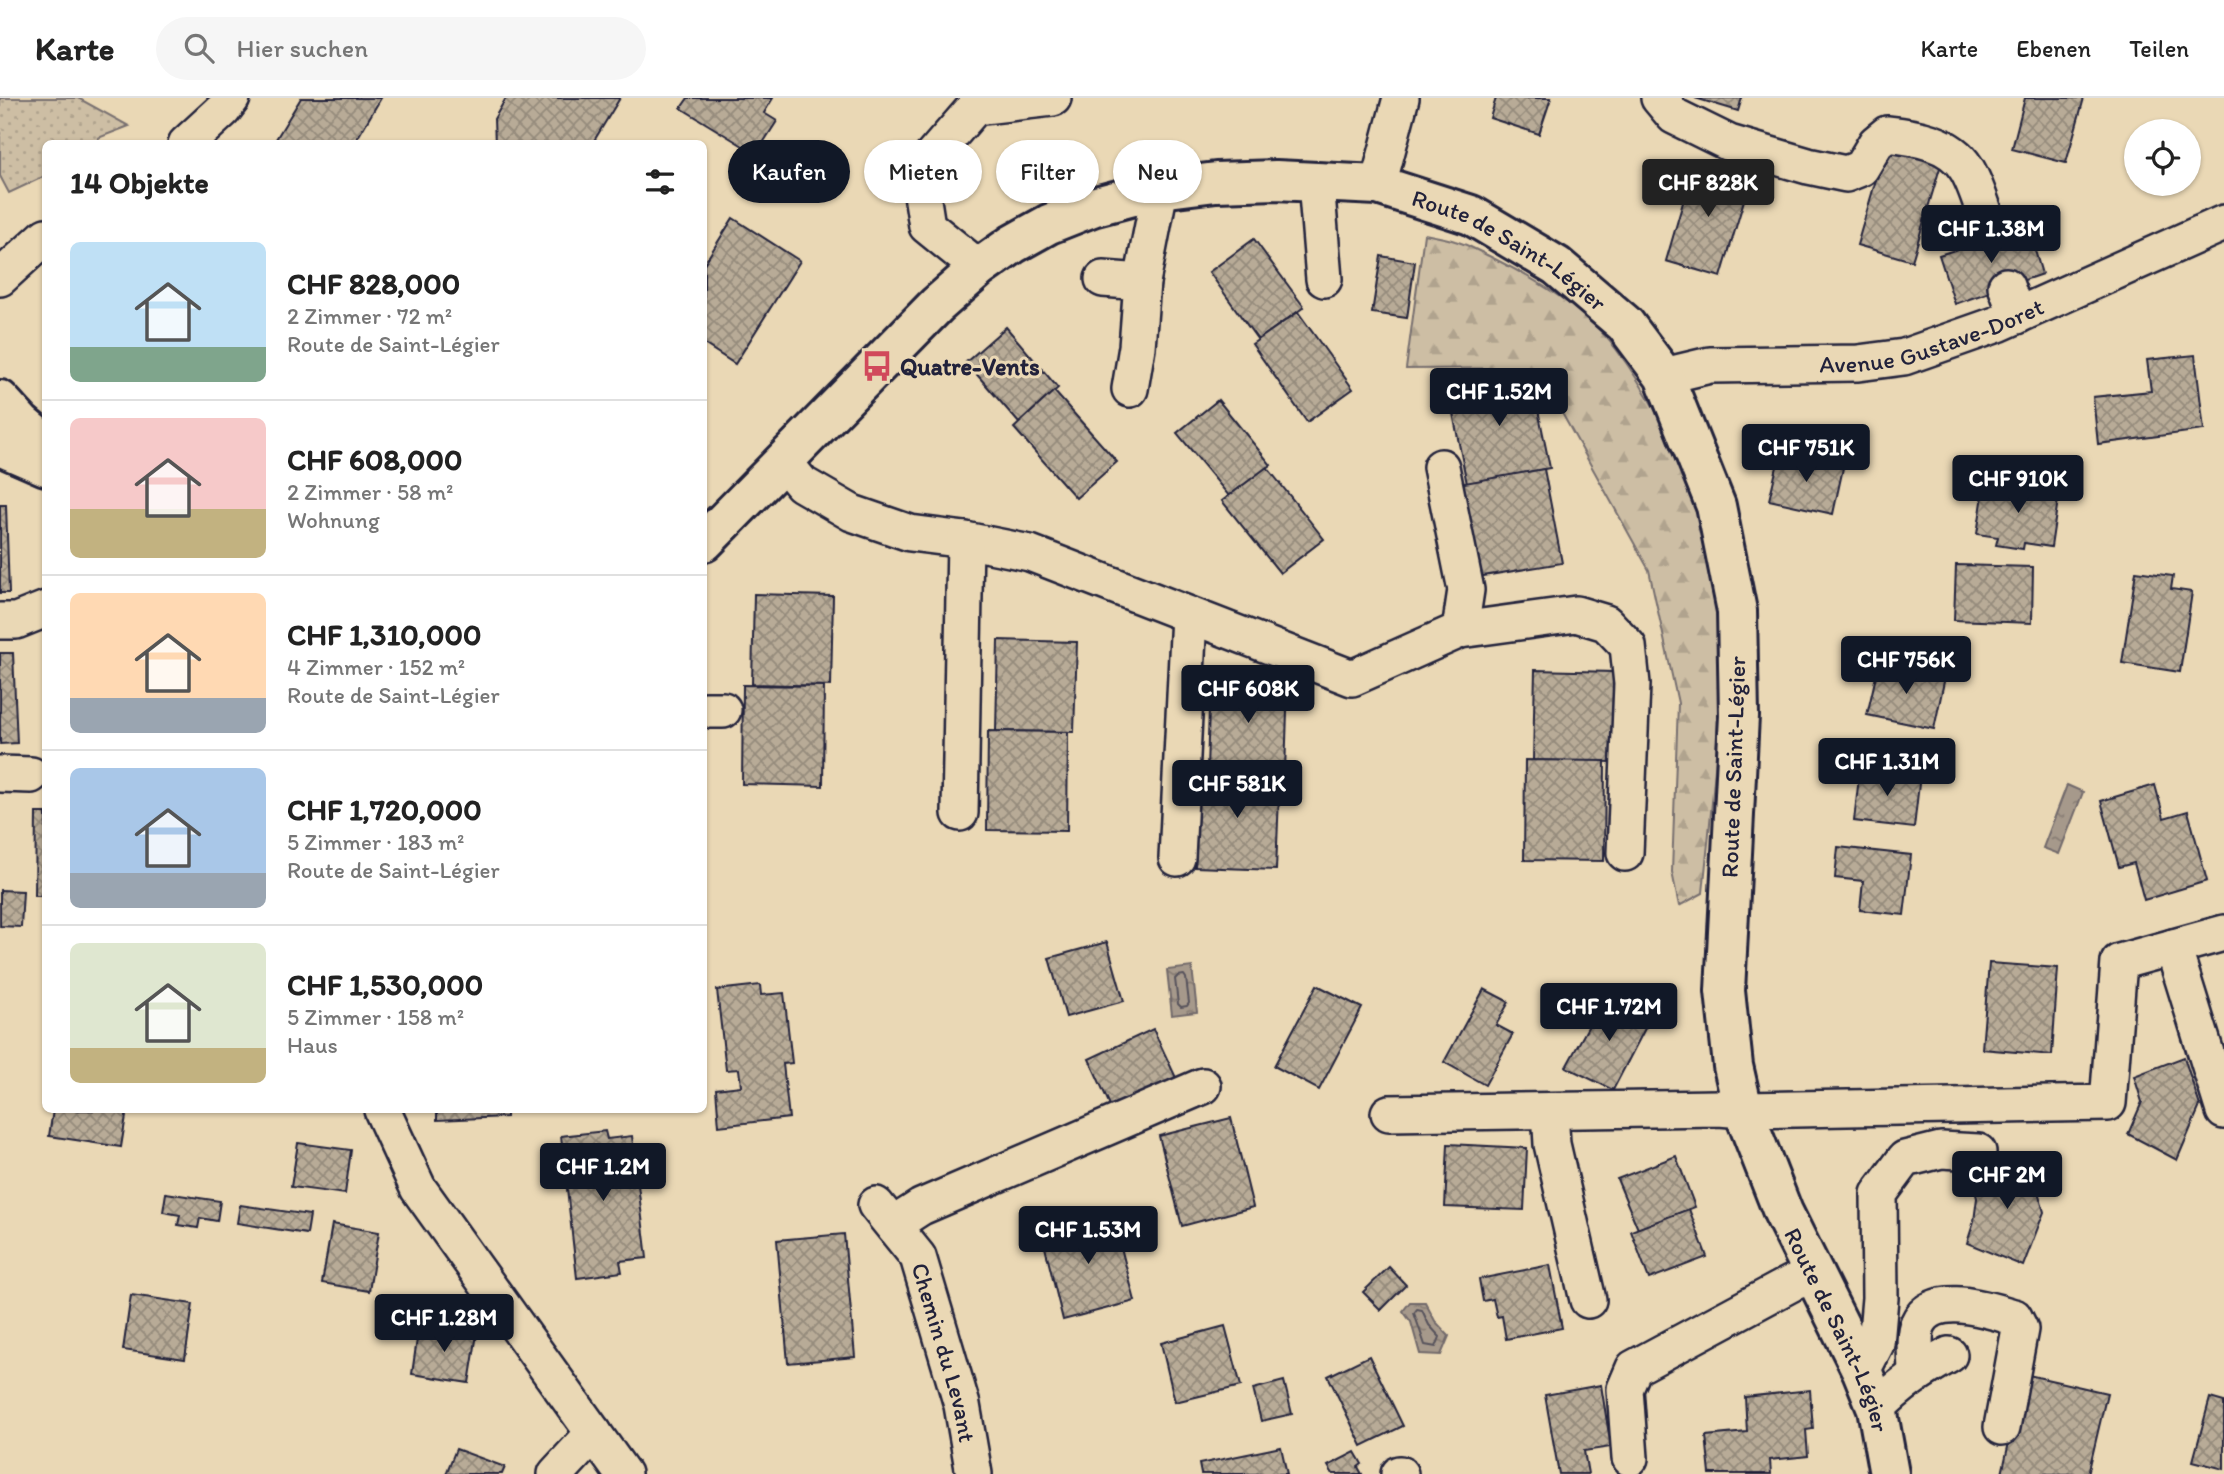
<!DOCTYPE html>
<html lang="de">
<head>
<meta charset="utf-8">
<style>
  body { margin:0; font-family:Itim,sans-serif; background:#f6f6f6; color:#222; height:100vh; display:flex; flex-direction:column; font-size:26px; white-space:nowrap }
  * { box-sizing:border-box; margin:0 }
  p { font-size:23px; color:#767676 }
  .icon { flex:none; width:38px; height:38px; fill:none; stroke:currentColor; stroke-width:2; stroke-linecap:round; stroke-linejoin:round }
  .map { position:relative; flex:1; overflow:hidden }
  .side { position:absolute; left:42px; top:42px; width:665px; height:973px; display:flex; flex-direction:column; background:#fff; border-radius:10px; box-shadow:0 2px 5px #0004 }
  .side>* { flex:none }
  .hud { position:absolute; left:728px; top:42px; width:665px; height:63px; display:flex; gap:14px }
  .tools { position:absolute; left:2124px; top:21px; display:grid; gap:14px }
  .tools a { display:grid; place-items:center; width:77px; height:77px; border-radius:50%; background:#fff; box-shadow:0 2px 5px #0004; font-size:35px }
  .price { position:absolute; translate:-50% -60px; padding:0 16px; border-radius:7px; background:#111827; color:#fff; font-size:23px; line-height:46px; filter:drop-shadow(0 2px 4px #0008) }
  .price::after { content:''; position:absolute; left:50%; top:42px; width:21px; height:16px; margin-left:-10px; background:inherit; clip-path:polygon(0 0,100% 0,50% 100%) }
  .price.on { background:#222; color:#fff }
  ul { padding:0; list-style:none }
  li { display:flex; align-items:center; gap:21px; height:175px; padding:0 28px }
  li+li { border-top:2px solid #e0e0e0 }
  li span { display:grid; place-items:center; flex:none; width:196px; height:140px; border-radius:10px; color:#555 }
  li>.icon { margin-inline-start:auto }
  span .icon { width:84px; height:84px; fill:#fffc; stroke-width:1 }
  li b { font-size:30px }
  h2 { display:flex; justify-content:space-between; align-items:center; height:84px; padding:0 28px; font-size:30px }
  .chip { padding:0 24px; border-radius:32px; background:#fff; box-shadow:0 2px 5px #0004; font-size:24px; line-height:63px }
  .chip.on { background:#111827; color:#fff }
  header { display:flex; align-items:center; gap:42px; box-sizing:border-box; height:98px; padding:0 35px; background:#fff; border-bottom:2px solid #e0e0e0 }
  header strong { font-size:33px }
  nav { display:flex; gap:38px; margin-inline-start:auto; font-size:24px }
  .search { width:490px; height:63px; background:#f6f6f6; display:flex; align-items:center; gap:18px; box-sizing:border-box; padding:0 24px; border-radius:38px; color:#767676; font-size:26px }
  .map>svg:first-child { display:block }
  .forest { fill:url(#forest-firs); stroke:#787070; stroke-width:2 }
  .park { fill:url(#park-dots); stroke:#787070; stroke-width:2 }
  .water { fill:url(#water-ripples); stroke:#71696b; stroke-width:2 }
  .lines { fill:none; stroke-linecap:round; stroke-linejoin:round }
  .shore { stroke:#57525b; stroke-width:2 }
  .building { fill:url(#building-cross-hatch); stroke:#22223b; stroke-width:2 }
  .minor-casing { stroke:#22223b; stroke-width:40 }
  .major-casing { stroke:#22223b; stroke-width:44 }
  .minor { stroke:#ead8b5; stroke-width:35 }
  .major { stroke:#ead8b5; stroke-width:38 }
  .labels { text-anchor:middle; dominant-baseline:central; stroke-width:6; stroke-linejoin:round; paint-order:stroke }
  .street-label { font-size:24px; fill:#22223b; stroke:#ead8b5 }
  .poi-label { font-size:24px; font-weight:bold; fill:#22223b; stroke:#ead8b5; text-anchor:start }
</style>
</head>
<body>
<header>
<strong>Karte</strong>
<div class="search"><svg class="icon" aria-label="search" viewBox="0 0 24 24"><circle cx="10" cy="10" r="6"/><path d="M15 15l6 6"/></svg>Hier suchen</div>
<nav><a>Karte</a><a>Ebenen</a><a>Teilen</a></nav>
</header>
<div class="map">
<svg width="2224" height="1376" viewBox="0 0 2224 1376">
  <defs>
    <pattern id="forest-firs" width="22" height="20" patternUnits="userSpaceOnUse" patternTransform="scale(1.75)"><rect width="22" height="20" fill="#cdbea4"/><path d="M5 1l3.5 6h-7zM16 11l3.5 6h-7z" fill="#b0a38e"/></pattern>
    <pattern id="park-dots" width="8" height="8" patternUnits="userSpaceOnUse" patternTransform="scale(1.75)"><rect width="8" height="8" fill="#cdbea4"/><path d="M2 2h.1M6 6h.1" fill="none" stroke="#b0a38e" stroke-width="1.8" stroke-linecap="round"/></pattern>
    <pattern id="water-ripples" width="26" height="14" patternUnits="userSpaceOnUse" patternTransform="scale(1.75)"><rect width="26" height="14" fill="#a6998b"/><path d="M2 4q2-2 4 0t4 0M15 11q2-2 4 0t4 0" fill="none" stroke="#877c73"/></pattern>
    <pattern id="building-cross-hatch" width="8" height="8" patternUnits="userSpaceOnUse" patternTransform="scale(1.75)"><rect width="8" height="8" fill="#b8ab97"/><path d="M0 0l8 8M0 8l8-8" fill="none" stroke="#958b7c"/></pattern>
  </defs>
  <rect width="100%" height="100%" fill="#ead8b5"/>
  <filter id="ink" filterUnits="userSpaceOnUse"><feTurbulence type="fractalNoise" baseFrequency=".0143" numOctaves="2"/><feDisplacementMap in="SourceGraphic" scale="14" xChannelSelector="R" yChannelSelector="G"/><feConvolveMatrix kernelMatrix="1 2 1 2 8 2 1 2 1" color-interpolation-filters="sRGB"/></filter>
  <g filter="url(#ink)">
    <path class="forest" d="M1424,136c10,2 21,4 31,7 12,3 23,10 34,15 46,23 95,51 127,93 60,79 95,182 103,280 1,15 0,32 0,47 0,73 -9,144 -16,217l-24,13 -7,-34 6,-169 -29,-133 -112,-202 -131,1z"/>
    <polygon class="park" points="0,0 78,0 129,28 98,40 100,45 46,46 45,78 9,95 0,78"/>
    <g class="water">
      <polygon points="2067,687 2083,694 2059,756 2043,750"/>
      <polygon points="1192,869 1197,914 1172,917 1167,872"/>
      <polygon points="1410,1204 1425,1204 1435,1223 1449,1238 1441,1257 1420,1256 1411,1224 1403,1213"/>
    </g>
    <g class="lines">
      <g class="shore">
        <polygon points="1184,877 1186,880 1189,905 1187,908 1181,909 1178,906 1175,881 1178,878"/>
        <polygon points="1417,1211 1422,1212 1429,1227 1440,1239 1436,1249 1425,1247 1414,1215"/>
      </g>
    </g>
    <g class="building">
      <polygon points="301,0 381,0 354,46 273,46"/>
      <polygon points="506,0 620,0 592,46 495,46 494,21"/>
      <polygon points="688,0 773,0 764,15 777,23 756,56 681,10"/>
      <polygon points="1496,0 1551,0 1539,36 1490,20"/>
      <polygon points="1695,0 1742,0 1738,13"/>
      <polygon points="2025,0 2084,0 2066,65 2012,51"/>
      <polygon points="1886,47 1942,63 1912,163 1857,147"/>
      <polygon points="1695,63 1751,79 1721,179 1666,163"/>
      <polygon points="733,120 800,163 735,266 704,246 704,166"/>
      <polygon points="2028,129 2042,176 1955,206 1939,157"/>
      <polygon points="1254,141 1304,209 1258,242 1209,174"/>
      <polygon points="1381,158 1415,164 1407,220 1372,215"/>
      <polygon points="1298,214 1353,291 1307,324 1252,246"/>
      <polygon points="1006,229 1058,290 1019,325 966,264"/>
      <polygon points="2195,257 2204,332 2098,346 2093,299 2151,293 2147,262"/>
      <polygon points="1530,273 1550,370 1467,386 1448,290"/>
      <polygon points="1054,293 1117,364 1076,400 1014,330"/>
      <polygon points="1218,302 1271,367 1229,398 1177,335"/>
      <polygon points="1780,356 1843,370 1833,416 1769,402"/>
      <polygon points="1267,369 1324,441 1280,475 1222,403"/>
      <polygon points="1544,371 1562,465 1477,479 1459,386"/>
      <polygon points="1985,384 2059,395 2051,449 2024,445 2023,451 1996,447 1998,439 1977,436"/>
      <polygon points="0,407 6,407 9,495 0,495"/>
      <polygon points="1956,467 2033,469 2032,525 1954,522"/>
      <polygon points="2136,473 2173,478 2171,491 2192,494 2180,574 2122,565"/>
      <polygon points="754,496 833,498 831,588 752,586"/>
      <polygon points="998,542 1077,544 1074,634 996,633"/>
      <polygon points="0,555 13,555 17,645 0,646"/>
      <polygon points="1879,565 1945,579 1934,631 1867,617"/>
      <polygon points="1535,572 1614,574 1612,664 1533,662"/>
      <polygon points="1210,580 1288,583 1285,674 1207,671"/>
      <polygon points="743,587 824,588 823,688 742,686"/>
      <polygon points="988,633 1068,634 1067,733 987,732"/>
      <polygon points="1525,662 1605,663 1604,763 1524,762"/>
      <polygon points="1860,670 1920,677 1914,730 1854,723"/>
      <polygon points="1199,671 1280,674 1276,772 1195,769"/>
      <polygon points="2155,687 2164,720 2188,713 2207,783 2144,802 2134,765 2119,769 2101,703"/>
      <polygon points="36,715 46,715 46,798 35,798"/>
      <polygon points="1838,749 1911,757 1904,817 1860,812 1863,783 1835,780"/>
      <polygon points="0,792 23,793 21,829 0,828"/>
      <polygon points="1107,844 1124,903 1066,919 1049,860"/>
      <polygon points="1989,865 2058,870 2052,957 1982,951"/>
      <polygon points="760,887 761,897 784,895 792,965 783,966 789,1020 719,1028 716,991 741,988 739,971 726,972 717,892"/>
      <polygon points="1317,887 1362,910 1319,992 1274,968"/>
      <polygon points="1484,891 1509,904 1496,927 1513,936 1485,987 1444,964"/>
      <polygon points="1605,898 1651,919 1613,992 1566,969"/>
      <polygon points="1153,931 1178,984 1113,1014 1089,961"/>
      <polygon points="2184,959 2200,1008 2177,1062 2128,1036 2142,1004 2134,978"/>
      <polygon points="53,1012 127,1012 121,1049 49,1038"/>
      <polygon points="437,1012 506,1012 506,1019 437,1022"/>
      <polygon points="1231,1020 1253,1109 1182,1128 1159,1038"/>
      <polygon points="605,1033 607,1041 632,1038 647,1160 620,1163 622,1174 577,1180 561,1038"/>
      <polygon points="298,1045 351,1052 345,1096 291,1089"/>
      <polygon points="1448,1046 1527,1050 1524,1112 1445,1109"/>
      <polygon points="1676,1058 1695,1109 1638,1131 1617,1081"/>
      <polygon points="2028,1059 2044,1114 2023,1168 1967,1145 1974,1123 1977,1100 1971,1077"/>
      <polygon points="166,1095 220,1103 217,1123 200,1120 198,1130 178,1127 180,1117 163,1114"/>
      <polygon points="240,1107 310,1117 307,1136 237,1125"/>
      <polygon points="1689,1111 1707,1159 1649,1181 1631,1133"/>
      <polygon points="1112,1115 1135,1203 1063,1222 1041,1133"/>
      <polygon points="332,1126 379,1134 369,1193 322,1185"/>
      <polygon points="844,1136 855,1259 788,1265 777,1142"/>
      <polygon points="1550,1167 1562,1230 1506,1241 1502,1218 1497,1219 1493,1201 1483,1203 1479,1181"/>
      <polygon points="1389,1169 1406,1187 1381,1212 1363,1194"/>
      <polygon points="131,1197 193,1206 185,1261 123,1252"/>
      <polygon points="419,1227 477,1236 469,1285 412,1276"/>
      <polygon points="1225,1228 1241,1288 1175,1304 1161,1245"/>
      <polygon points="1369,1258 1403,1328 1362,1348 1328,1278"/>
      <polygon points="2024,1276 2107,1295 2088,1376 2002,1376"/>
      <polygon points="1284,1283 1292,1316 1261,1323 1253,1291"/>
      <polygon points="1601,1287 1611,1349 1584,1353 1588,1376 1559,1376 1545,1297"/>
      <polygon points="1810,1292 1813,1331 1806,1332 1808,1358 1770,1362 1771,1376 1710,1376 1706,1338 1747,1334 1745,1299"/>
      <polygon points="2210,1300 2224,1304 2224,1371 2193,1363"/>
      <polygon points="1281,1349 1287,1376 1201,1376 1199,1366"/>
      <polygon points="456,1351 505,1369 502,1376 446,1376"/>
      <polygon points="1355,1354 1362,1366 1358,1369 1362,1376 1333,1376 1328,1368"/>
    </g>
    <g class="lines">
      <defs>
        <g id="minor">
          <path d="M1659,0l15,18 55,27 79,23 38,8 15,-6 15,-25 11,-9c28,3 63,8 79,34 10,15 16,40 23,57"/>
          <polyline points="186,46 223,12 232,0"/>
          <polyline points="1316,84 1324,181"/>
          <polyline points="1378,87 1401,0"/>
          <polyline points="979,170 927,128 922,96 929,62 975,9 1053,0"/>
          <polyline points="0,180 46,138"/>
          <polyline points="1103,181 1142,184"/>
          <polyline points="2006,188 2017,218"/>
          <path id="s1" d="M1664,278l46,-11 148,-2 46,-6 94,-33 226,-101"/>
          <polyline points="1130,291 1137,249 1142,184 1160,91"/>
          <polyline points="783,363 802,386 852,415 910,435 965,442 1030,455 1352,580 1460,532 1576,516 1606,525 1628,548 1632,586 1625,755"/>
          <polyline points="1441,369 1466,492 1460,532"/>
          <polyline points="0,523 16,523 46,511"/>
          <polyline points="705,612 723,612"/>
          <polyline points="0,676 31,677"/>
          <polyline points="960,715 965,442"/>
          <polyline points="1177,760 1189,517"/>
          <polyline points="2173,849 2224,1013"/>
          <polyline points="382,1012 418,1090 623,1376"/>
          <polyline points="1550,1013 1552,1046 1588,1202"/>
          <polyline points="1389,1015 1719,1010 1743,1012 2108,1005 2119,864 2224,835"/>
          <path id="s2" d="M876,1107l42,52 44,148 12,69"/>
          <polyline points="893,1127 921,1109 1203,988"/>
          <polyline points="1862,1273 1876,1246 1880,1200 1879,1096 1905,1061 1941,1052 1978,1054"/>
          <path d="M1916,1276c0,-13 -3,-40 2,-50 15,-34 70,-14 96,-7l6,12 -18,98"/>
          <path d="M1877,1310c23,-23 43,-37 72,-53"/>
          <polyline points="1630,1360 1625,1291 1634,1270 1792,1185 1815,1176"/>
          <polyline points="556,1376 594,1335"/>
          <polyline points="1399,1376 1400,1376"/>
        </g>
        <g id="major">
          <polyline points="0,302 22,326 46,346"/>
          <polyline points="0,348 46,368"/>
          <path id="s3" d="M704,444l233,-237 42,-37 34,-24 36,-20 43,-17 68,-18 56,-7 60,-2 102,5 93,30 86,51 68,58 39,52 52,130 21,105 2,105 -14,275 8,75 10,44 40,102 79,159 15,37 12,66"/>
        </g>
      </defs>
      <use href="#minor" class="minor-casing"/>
      <use href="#major" class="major-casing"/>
      <use href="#minor" class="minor"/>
      <use href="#major" class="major"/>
    </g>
  </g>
  <defs>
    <symbol id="bus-bare" viewBox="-9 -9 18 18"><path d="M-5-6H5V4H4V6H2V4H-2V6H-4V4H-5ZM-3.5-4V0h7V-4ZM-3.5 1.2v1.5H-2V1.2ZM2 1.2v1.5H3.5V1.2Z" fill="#d1495b" stroke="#ead8b5" stroke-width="2.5" paint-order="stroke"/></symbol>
  </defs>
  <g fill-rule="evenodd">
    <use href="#bus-bare" x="855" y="246" width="44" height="44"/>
  </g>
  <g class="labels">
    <g class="street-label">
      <text stroke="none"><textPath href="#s3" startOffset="954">Route de Saint-Légier</textPath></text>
      <text stroke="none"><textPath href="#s1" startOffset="273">Avenue Gustave-Doret</textPath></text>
      <text transform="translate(1733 669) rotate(-88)">Route de Saint-Légier</text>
      <text stroke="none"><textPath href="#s3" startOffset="2146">Route de Saint-Légier</textPath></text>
      <text stroke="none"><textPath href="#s2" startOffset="166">Chemin du Levant</textPath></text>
    </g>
    <g class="poi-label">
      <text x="900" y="268">Quatre-Vents</text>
    </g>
  </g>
</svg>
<div class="tools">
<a><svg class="icon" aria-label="locate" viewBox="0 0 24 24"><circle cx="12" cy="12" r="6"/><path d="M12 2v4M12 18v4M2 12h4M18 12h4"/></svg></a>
</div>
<b class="price on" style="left:1708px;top:121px">CHF 828K</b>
<b class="price" style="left:1991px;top:167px">CHF 1.38M</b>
<b class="price" style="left:1499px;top:330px">CHF 1.52M</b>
<b class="price" style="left:1806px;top:386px">CHF 751K</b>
<b class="price" style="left:2018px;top:417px">CHF 910K</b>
<b class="price" style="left:1906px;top:598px">CHF 756K</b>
<b class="price" style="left:1248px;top:627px">CHF 608K</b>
<b class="price" style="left:1887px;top:700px">CHF 1.31M</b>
<b class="price" style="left:1237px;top:722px">CHF 581K</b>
<b class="price" style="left:1609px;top:945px">CHF 1.72M</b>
<b class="price" style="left:603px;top:1105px">CHF 1.2M</b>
<b class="price" style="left:2007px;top:1113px">CHF 2M</b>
<b class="price" style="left:1088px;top:1168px">CHF 1.53M</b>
<b class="price" style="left:444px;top:1256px">CHF 1.28M</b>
<div class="hud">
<a class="chip on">Kaufen</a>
<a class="chip">Mieten</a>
<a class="chip">Filter</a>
<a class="chip">Neu</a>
</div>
<section class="side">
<h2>14 Objekte<svg class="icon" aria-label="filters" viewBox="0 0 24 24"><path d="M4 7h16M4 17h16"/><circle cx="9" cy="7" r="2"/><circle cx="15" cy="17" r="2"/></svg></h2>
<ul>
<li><span style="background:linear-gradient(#bfe0f5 75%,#7fa58c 0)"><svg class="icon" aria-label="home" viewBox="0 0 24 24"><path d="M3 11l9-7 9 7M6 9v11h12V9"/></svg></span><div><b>CHF 828,000</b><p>2 Zimmer · 72 m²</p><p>Route de Saint-Légier</p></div></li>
<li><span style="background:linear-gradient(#f6c9c9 65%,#c2b280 0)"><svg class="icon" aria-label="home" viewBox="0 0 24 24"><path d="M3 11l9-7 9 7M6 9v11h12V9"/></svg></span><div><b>CHF 608,000</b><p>2 Zimmer · 58 m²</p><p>Wohnung</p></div></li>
<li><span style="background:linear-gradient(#ffd9b3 75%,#9aa5b1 0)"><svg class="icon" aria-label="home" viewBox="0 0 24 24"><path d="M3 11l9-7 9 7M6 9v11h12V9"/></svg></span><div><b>CHF 1,310,000</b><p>4 Zimmer · 152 m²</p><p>Route de Saint-Légier</p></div></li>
<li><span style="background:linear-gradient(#a9c7e8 75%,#9aa5b1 0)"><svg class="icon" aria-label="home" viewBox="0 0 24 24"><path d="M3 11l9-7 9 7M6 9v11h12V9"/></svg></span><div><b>CHF 1,720,000</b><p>5 Zimmer · 183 m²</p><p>Route de Saint-Légier</p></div></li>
<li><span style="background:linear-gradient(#dfe7d0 75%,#c2b280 0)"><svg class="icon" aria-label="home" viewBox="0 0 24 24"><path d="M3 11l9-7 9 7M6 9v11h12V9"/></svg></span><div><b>CHF 1,530,000</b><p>5 Zimmer · 158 m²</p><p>Haus</p></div></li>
</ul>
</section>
</div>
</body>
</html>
